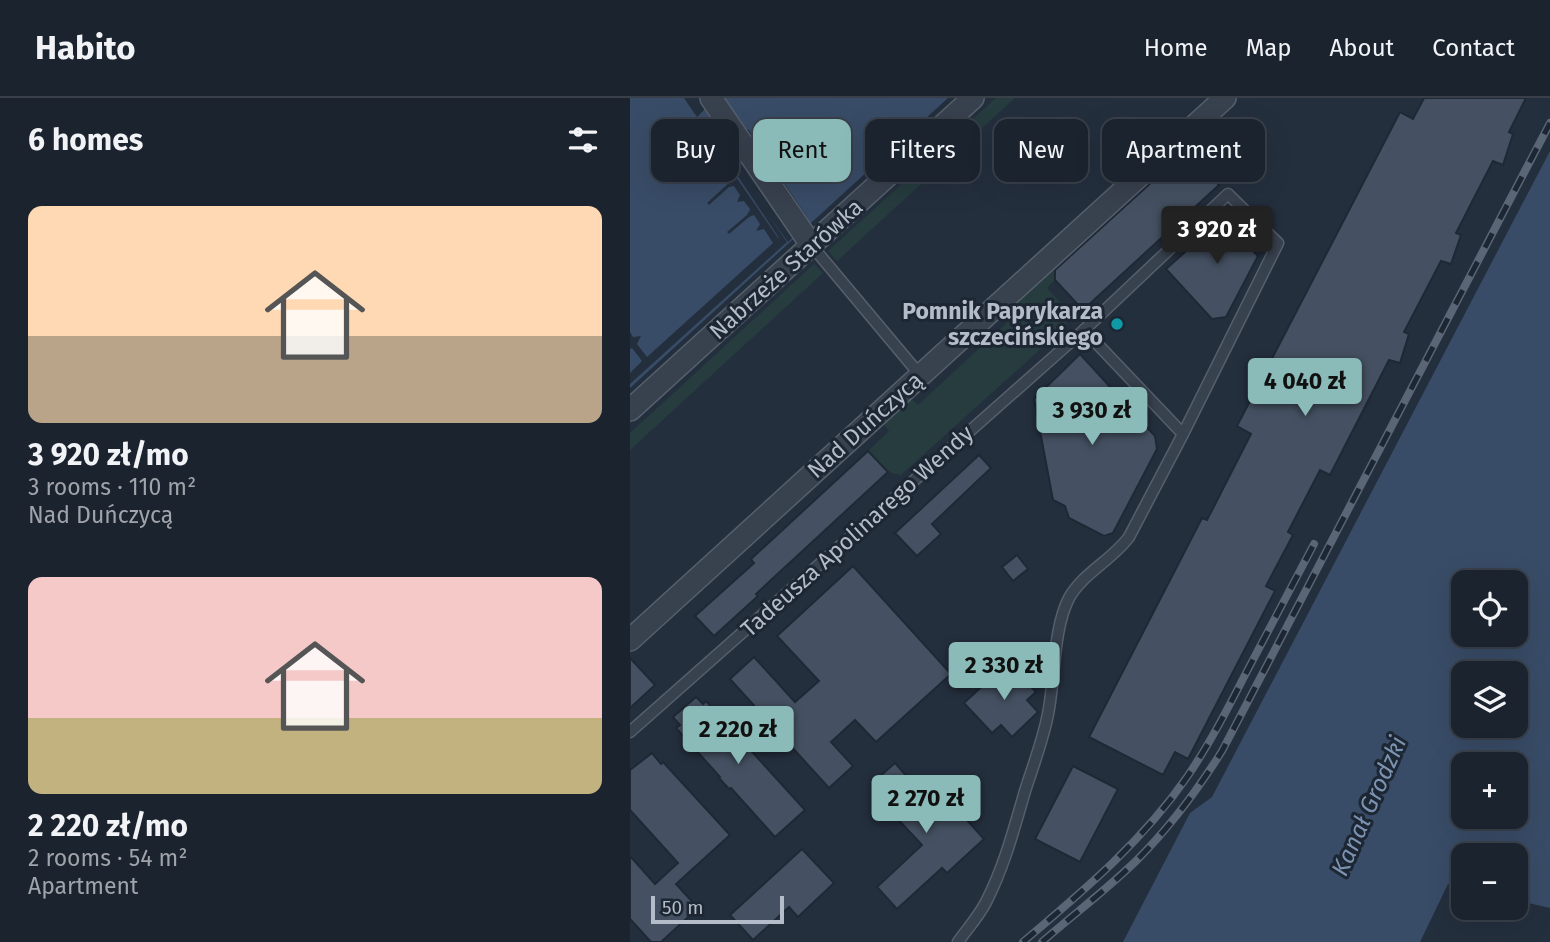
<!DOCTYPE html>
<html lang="en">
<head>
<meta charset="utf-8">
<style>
  body { margin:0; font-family:"Fira Sans",sans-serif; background:#282f3a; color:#f1f3f6; height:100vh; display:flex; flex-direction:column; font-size:26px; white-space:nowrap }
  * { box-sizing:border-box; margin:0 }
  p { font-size:23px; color:#a0a4aa }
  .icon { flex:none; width:38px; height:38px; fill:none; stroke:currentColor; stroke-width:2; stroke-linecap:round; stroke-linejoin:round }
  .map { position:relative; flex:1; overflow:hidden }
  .details { display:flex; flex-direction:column; background:#1b232e; width:630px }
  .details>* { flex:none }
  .banner { position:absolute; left:21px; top:21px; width:665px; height:63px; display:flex; gap:14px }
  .controls { position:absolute; left:821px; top:472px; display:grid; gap:14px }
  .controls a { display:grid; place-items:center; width:77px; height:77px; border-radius:14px; background:#1b232e; box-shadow:0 7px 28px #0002,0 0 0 2px #39404a; font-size:35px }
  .scale { position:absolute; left:21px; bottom:18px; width:133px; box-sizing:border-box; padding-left:7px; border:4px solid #b4bcc9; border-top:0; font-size:19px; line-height:24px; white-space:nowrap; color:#b4bcc9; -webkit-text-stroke:5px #1d2633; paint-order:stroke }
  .price { position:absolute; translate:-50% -60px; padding:0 16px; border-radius:7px; background:#8bbbb9; color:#111; font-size:23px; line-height:46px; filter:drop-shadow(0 2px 4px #0008) }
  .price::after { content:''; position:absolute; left:50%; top:42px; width:21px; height:16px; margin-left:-10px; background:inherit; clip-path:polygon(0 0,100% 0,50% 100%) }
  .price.active { background:#222; color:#fff }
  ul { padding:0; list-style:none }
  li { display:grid; align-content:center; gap:14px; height:371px; padding:0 28px }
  li span { display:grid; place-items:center; height:217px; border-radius:14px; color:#555 }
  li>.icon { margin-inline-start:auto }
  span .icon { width:126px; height:126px; fill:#fffc; stroke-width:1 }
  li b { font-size:30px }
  h2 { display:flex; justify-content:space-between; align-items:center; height:84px; padding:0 28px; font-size:30px }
  .tag { padding:0 24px; border-radius:14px; background:#1b232e; box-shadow:0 7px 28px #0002,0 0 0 2px #39404a; font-size:24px; line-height:63px }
  .tag.active { background:#8bbbb9; color:#111 }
  header { display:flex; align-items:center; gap:42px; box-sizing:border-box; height:98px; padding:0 35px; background:#1b232e; border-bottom:2px solid #39404a }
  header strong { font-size:33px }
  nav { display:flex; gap:38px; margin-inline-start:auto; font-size:24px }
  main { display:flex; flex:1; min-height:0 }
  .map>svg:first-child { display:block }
  .green { fill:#263c3f }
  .water { fill:#394c67; fill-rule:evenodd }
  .pier { fill:#242f3e }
  .building { fill:#455162; stroke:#1f2835; stroke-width:2 }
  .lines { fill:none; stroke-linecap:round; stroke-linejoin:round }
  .lane-casing { stroke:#565f6c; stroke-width:13 }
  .street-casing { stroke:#565f6c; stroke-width:24 }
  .lane { stroke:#38414e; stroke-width:10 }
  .street { stroke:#38414e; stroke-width:21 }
  .rail-casing { stroke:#5a6575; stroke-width:8 }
  .rail { stroke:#1d2633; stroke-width:5; stroke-dasharray:16; stroke-linecap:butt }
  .culture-dot { fill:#0f9aa8; stroke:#1d2633; stroke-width:2.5 }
  .labels { text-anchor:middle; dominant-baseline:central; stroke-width:6; stroke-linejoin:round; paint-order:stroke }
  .street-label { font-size:23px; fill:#b4bcc9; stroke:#1d2633 }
  .poi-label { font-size:23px; font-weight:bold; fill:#b4bcc9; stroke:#1d2633; text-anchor:end }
  .water-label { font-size:24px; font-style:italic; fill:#7c92b1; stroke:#1d2633 }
</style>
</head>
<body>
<header>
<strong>Habito</strong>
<nav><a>Home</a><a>Map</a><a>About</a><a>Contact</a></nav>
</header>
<main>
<section class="details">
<h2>6 homes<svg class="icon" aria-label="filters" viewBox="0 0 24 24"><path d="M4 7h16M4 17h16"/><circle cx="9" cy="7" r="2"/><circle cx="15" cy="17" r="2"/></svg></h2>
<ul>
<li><span style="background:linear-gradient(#ffd9b3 60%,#b9a48a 0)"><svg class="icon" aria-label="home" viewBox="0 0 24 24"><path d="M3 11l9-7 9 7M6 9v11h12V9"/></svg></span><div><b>3 920 zł/mo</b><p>3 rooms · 110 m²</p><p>Nad Duńczycą</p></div></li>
<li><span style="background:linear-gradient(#f6c9c9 65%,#c2b280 0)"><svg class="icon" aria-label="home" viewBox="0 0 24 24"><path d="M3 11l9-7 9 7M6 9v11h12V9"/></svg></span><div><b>2 220 zł/mo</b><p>2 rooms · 54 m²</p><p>Apartment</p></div></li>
</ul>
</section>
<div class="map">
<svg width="920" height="844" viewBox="0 0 920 844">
  <rect width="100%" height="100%" fill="#242f3e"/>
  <g class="green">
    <polygon points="366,0 385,0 207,163 198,153"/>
    <polygon points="184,166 193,175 0,352 0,335"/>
    <polygon points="424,169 428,173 425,176 425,182 417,190 437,212 436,228 271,377 258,374 238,353 259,333 253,325 280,300 288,307 383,219 381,208"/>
  </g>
  <g class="water">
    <polygon points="0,0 318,0 0,290"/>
    <path d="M920,53v757l-34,-8v-44h-53v32l-15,-4 -28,58h-297l67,-129 22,-16zM833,485h53v52h-53zM833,576h53v52h-53zM833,667h53v52h-53z"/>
  </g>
  <polygon class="pier" points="54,0 88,0 113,36 118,31 177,119 178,124 181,127 168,138 166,137 158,144 139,118 157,144 0,286 0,275 12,263 2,250 0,251 0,234 3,239 11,238 7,246 17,259 143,145 134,131 126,133 130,126 124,117 119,119 99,136 97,134 117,117 120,111 114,103 107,104 110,97 104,88 99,89 79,107 77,105 101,83 87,61 91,57 148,140 149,140 93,56 104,45 78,8 67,19"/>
  <g class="building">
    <polygon points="794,0 896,0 879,34 883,36 873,67 863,63 826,135 831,137 821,166 811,163 774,234 779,236 770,265 759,262 700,377 690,372 658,434 663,437 636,488 645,493 558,661 545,654 533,677 459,639 572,420 577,422 621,336 607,328 770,14 783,21"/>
    <polygon points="557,52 589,87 453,212 425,182 425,172"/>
    <polygon points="600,114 624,139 623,153 628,158 596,219 582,221 536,171"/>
    <polygon points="450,256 525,338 527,351 483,435 474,438 439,420 435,408 423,402 404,301"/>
    <polygon points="238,353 258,374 126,496 128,498 84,538 65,518 124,465 121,461"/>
    <polygon points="349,357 361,370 302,426 311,436 287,458 265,435"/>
    <polygon points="387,457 398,471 383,483 372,469"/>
    <polygon points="223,468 321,576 246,644 225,622 201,644 223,668 199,690 100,581 124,559 165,604 189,583 147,538"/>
    <polygon points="0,560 25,587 0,610"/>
    <polygon points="378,564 406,594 397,602 408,614 382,639 371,627 362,635 334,605"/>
    <polygon points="66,599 73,606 76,603 175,712 145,739 101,690 99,691 89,680 90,679 46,630 50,627 43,619"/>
    <polygon points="22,655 31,666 33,664 100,737 46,786 68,810 31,844 21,844 0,821 0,758 25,786 48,765 0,712 0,672"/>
    <polygon points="265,665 287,690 299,680 354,741 317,775 312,770 267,811 247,789 292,747 261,714 271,704 249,679"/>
    <polygon points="443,668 488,691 450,764 405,741"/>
    <polygon points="172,751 204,785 168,819 159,809 123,842 100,817"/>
  </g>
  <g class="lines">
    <defs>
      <g id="lane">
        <polyline points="182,148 290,277"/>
        <polyline points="0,634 454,232"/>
        <path d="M328,844c9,-13 21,-26 28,-40 18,-35 28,-73 39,-111 8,-25 18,-51 23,-77 7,-35 5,-85 21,-116 13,-24 43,-38 60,-61l54,-103 95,-191 -50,-49 -144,136 99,104"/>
      </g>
      <g id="street">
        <polyline points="81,0 182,148"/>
        <polyline points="0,312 343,0"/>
        <polyline points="0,542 595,0"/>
      </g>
    </defs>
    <use href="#lane" class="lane-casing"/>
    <use href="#street" class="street-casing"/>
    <use href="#lane" class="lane"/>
    <use href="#street" class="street"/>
    <defs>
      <g id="rail">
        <path d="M393,844c60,-51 118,-99 164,-165 22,-32 40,-67 58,-102 23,-44 46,-87 69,-131"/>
        <path d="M412,844c31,-27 64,-52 94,-81 33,-33 61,-70 86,-110l328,-628"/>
      </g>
    </defs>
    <use href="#rail" class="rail-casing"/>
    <use href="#rail" class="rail"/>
  </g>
  <circle class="culture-dot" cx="487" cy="226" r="7"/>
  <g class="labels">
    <g class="street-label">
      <text transform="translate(156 171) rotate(-42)">Nabrzeże Starówka</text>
      <text transform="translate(235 327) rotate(-42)">Nad Duńczycą</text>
      <text transform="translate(227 433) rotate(-42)">Tadeusza Apolinarego Wendy</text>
    </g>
    <g class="poi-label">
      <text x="473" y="213">Pomnik Paprykarza<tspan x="473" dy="26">szczecińskiego</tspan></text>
    </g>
    <g class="water-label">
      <text transform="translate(739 708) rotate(-66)">Kanał Grodzki</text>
    </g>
  </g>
</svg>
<div class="controls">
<a><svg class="icon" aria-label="locate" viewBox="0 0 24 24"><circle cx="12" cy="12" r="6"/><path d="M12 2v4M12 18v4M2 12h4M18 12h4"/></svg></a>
<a><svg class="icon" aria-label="layers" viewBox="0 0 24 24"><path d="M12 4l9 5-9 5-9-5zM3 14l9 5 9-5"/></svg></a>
<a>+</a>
<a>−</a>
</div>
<div class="scale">50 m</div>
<b class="price active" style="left:587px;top:168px">3 920 zł</b>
<b class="price" style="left:675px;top:320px">4 040 zł</b>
<b class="price" style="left:462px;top:349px">3 930 zł</b>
<b class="price" style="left:374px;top:604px">2 330 zł</b>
<b class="price" style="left:108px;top:668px">2 220 zł</b>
<b class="price" style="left:296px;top:737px">2 270 zł</b>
<div class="banner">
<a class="tag">Buy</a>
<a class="tag active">Rent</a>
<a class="tag">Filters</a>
<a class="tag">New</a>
<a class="tag">Apartment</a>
</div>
</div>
</main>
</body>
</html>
